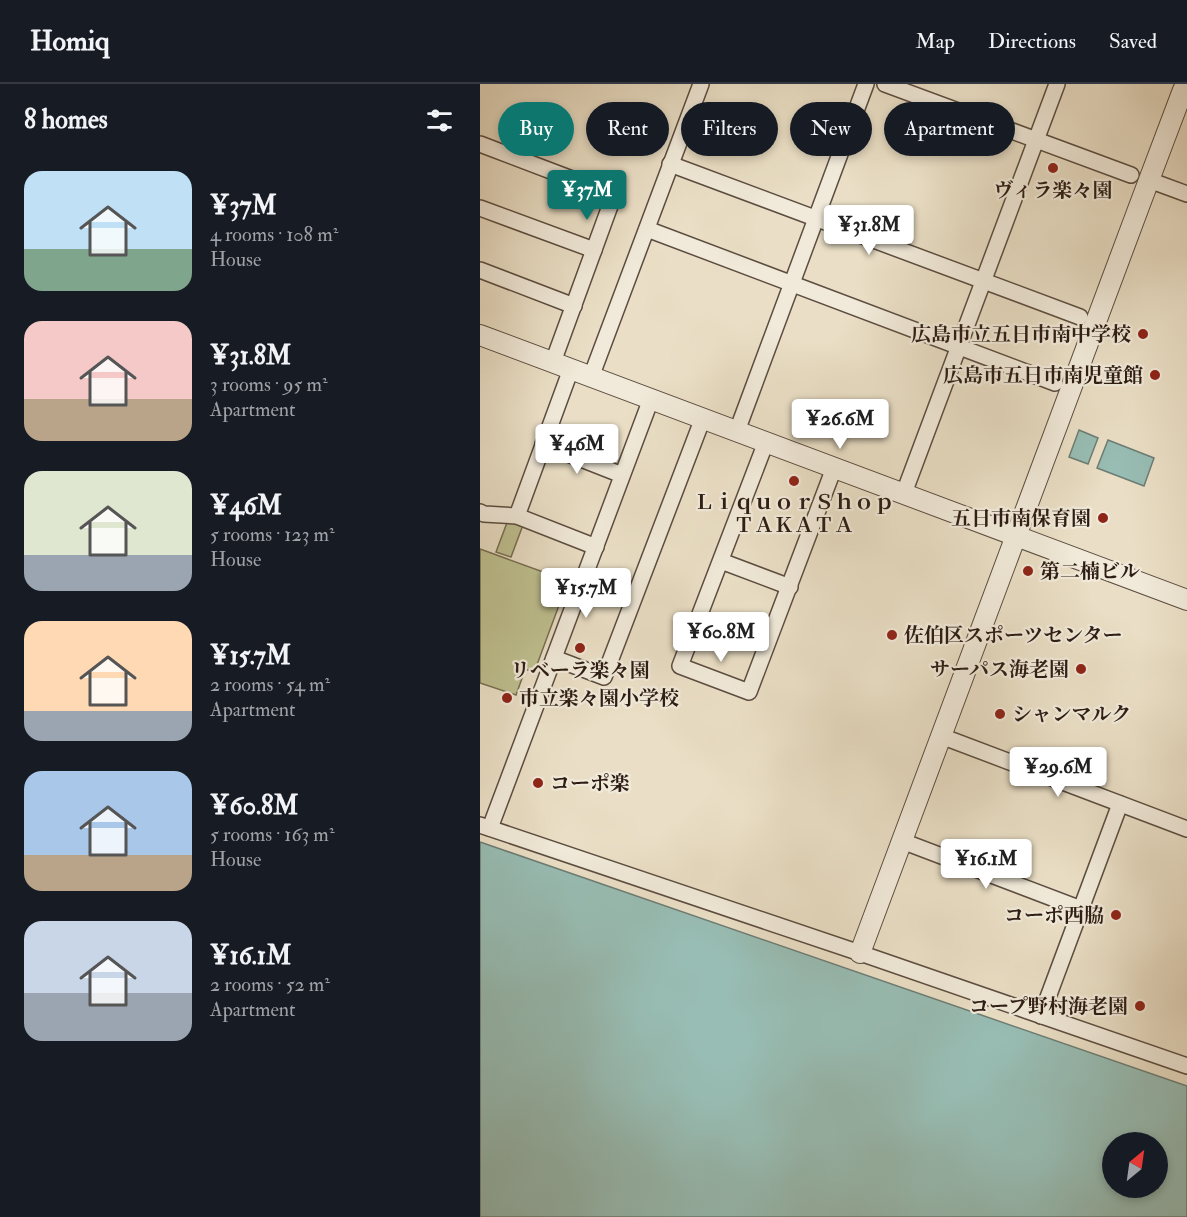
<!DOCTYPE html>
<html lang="en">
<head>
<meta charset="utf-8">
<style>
  body { margin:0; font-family:"IM FELL Double Pica","Noto Serif JP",serif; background:#20242c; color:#f1f3f6; height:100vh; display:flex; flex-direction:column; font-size:22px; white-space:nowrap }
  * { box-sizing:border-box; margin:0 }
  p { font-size:20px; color:#9ea1a6 }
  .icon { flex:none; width:33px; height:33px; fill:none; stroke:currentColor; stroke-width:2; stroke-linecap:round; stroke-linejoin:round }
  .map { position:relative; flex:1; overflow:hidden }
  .details { display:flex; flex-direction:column; background:#171b24; width:480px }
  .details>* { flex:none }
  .guide { position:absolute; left:18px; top:18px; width:570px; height:54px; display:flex; gap:12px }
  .needle { width:39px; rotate:29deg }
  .tools { position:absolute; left:622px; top:1048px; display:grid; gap:12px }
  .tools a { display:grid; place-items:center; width:66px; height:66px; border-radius:50%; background:#171b24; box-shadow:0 3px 9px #0003; font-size:30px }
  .price { position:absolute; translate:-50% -51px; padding:0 14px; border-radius:6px; background:#fff; color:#222; font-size:20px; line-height:39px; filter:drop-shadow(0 2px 3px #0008) }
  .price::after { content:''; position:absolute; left:50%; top:36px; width:18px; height:14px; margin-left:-9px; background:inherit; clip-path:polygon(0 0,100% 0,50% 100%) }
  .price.current { background:#0f766e; color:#fff }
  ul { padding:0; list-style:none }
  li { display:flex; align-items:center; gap:18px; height:150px; padding:0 24px }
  li span { display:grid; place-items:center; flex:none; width:168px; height:120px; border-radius:18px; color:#555 }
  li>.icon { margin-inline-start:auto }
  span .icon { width:72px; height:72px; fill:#fffc; stroke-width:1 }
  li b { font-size:26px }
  h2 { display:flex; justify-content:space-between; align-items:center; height:72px; padding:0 24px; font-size:26px }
  .pill { padding:0 21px; border-radius:27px; background:#171b24; box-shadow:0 3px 9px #0003; font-size:21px; line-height:54px }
  .pill.current { background:#0f766e; color:#fff }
  header { display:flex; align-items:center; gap:36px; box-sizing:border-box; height:84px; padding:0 30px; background:#171b24; border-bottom:2px solid #363941 }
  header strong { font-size:28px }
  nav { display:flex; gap:33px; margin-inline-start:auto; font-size:21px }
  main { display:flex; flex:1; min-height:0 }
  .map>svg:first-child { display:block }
  .green { fill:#bfc090; stroke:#766e52; stroke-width:1.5 }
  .water { fill:#98bdb4; stroke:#6d7d74; stroke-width:1.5; fill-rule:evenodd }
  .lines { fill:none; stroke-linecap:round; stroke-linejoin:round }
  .minor-casing { stroke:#5c4d40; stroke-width:18 }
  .tertiary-casing { stroke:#5c4d40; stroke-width:22 }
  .minor { stroke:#f1eada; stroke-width:15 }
  .tertiary { stroke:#f1eada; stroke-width:20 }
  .poi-dot { fill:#8f2418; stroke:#f1eada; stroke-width:2 }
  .labels { text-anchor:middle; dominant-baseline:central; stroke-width:4.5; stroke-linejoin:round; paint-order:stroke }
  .poi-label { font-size:20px; font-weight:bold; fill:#2c1c14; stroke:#f1eada; text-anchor:end }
</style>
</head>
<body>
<header>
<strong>Homiq</strong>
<nav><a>Map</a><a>Directions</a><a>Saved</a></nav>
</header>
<main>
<section class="details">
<h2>8 homes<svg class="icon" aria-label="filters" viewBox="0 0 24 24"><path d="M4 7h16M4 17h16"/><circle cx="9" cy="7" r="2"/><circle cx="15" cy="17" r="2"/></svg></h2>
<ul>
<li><span style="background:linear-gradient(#bfe0f5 65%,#7fa58c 0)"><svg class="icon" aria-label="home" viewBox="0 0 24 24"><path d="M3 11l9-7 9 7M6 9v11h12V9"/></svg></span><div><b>¥37M</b><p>4 rooms · 108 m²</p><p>House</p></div></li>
<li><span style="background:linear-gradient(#f6c9c9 65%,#b9a48a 0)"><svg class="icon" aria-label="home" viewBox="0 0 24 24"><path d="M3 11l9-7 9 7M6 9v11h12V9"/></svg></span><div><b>¥31.8M</b><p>3 rooms · 95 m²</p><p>Apartment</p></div></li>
<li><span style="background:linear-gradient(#dfe7d0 70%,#9aa5b1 0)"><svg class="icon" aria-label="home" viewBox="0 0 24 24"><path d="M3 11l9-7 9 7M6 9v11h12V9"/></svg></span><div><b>¥46M</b><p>5 rooms · 123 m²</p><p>House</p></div></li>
<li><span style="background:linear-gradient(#ffd9b3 75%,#9aa5b1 0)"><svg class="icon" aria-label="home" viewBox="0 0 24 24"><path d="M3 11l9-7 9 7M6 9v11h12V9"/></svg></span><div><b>¥15.7M</b><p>2 rooms · 54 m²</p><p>Apartment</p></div></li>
<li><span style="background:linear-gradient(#a9c7e8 70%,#b9a48a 0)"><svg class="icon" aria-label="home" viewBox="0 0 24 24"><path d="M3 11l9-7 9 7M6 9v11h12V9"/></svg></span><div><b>¥60.8M</b><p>5 rooms · 163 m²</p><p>House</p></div></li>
<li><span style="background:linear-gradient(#c9d6e8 60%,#9aa5b1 0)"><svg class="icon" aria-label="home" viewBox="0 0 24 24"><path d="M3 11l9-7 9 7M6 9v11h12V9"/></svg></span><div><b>¥16.1M</b><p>2 rooms · 52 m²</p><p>Apartment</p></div></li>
</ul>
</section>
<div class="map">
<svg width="707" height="1133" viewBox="0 0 707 1133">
  <rect width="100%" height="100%" fill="#eadfc6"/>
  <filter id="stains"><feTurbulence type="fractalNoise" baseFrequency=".00333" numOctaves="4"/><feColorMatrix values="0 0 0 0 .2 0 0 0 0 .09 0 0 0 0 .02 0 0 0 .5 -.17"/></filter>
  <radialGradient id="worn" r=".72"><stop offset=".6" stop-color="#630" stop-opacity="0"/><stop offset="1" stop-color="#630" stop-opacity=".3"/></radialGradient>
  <g class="green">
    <polygon points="28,436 43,441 31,473 16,468"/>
    <polygon points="0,465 88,497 55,586 45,586 36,611 0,599"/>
  </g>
  <g class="water">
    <polygon points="599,346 618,354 608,380 589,373"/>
    <polygon points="628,356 674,374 664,402 617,384"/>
    <path d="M0,758l707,244v131h-707zM633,1059h45v45h-45z"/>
  </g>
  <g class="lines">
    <defs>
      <g id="minor">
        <polyline points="405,0 651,91"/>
        <polyline points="0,60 134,111 73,278"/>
        <polyline points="190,80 600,233"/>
        <polyline points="669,96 707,110"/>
        <polyline points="0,124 114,166"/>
        <polyline points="167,145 575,299"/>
        <polyline points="0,186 94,222"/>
        <polyline points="111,293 221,0"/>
        <polyline points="257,347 386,0"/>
        <polyline points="286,358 200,582 269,608 354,384"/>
        <polyline points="63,360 142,391"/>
        <polyline points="424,409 577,0"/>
        <polyline points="0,428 4,430 37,432 116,463"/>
        <polyline points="37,432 91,285"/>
        <polyline points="241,477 310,503"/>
        <polyline points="74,574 124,593 223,334"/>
        <polyline points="461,652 707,745"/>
        <polyline points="0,741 380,869 707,982"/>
        <polyline points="10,744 171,315"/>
        <polyline points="422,757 601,825"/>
        <polyline points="561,932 640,720"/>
      </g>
      <g id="tertiary">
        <polyline points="0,251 707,516"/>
        <polyline points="380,869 669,96 703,6 705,4"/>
      </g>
    </defs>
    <use href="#minor" class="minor-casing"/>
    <use href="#tertiary" class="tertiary-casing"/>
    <use href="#minor" class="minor"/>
    <use href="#tertiary" class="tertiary"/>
  </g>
  <g class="poi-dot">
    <circle cx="573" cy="84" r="6"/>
    <circle cx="663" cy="250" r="6"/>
    <circle cx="675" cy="291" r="6"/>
    <circle cx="314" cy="397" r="6"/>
    <circle cx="623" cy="434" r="6"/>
    <circle cx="548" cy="487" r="6"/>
    <circle cx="412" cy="551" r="6"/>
    <circle cx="100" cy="564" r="6"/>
    <circle cx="601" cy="585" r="6"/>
    <circle cx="27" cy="614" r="6"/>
    <circle cx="520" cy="630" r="6"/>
    <circle cx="58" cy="699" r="6"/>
    <circle cx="636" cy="831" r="6"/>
    <circle cx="660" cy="922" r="6"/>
  </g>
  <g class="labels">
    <g class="poi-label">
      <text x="573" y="106" text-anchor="middle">ヴィラ楽々園</text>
      <text x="651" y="250">広島市立五日市南中学校</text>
      <text x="663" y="291">広島市五日市南児童館</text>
      <text x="314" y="418" text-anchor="middle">ＬｉｑｕｏｒＳｈｏｐ<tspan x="314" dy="23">ＴＡＫＡＴＡ</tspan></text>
      <text x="611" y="434">五日市南保育園</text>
      <text x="560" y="487" text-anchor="start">第二楠ビル</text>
      <text x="424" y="551" text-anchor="start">佐伯区スポーツセンター</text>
      <text x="589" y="585">サーパス海老園</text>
      <text x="100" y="586" text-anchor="middle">リベーラ楽々園</text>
      <text x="39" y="614" text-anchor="start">市立楽々園小学校</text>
      <text x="532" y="630" text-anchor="start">シャンマルク</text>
      <text x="70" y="699" text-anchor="start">コーポ楽</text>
      <text x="624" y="831">コーポ西脇</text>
      <text x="648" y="922">コープ野村海老園</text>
    </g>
  </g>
  <rect width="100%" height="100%" filter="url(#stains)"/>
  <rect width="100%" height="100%" fill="url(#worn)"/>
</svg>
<div class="tools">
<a><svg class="needle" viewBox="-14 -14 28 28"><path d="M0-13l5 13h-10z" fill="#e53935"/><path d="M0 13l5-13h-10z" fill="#9ea1a6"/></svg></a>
</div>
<b class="price current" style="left:107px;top:137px">¥37M</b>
<b class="price" style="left:389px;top:172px">¥31.8M</b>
<b class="price" style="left:360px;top:366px">¥26.6M</b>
<b class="price" style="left:97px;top:391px">¥46M</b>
<b class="price" style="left:106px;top:535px">¥15.7M</b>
<b class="price" style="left:241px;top:579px">¥60.8M</b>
<b class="price" style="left:578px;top:714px">¥29.6M</b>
<b class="price" style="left:506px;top:806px">¥16.1M</b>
<div class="guide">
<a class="pill current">Buy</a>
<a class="pill">Rent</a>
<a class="pill">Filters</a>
<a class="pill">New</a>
<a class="pill">Apartment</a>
</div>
</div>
</main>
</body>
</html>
